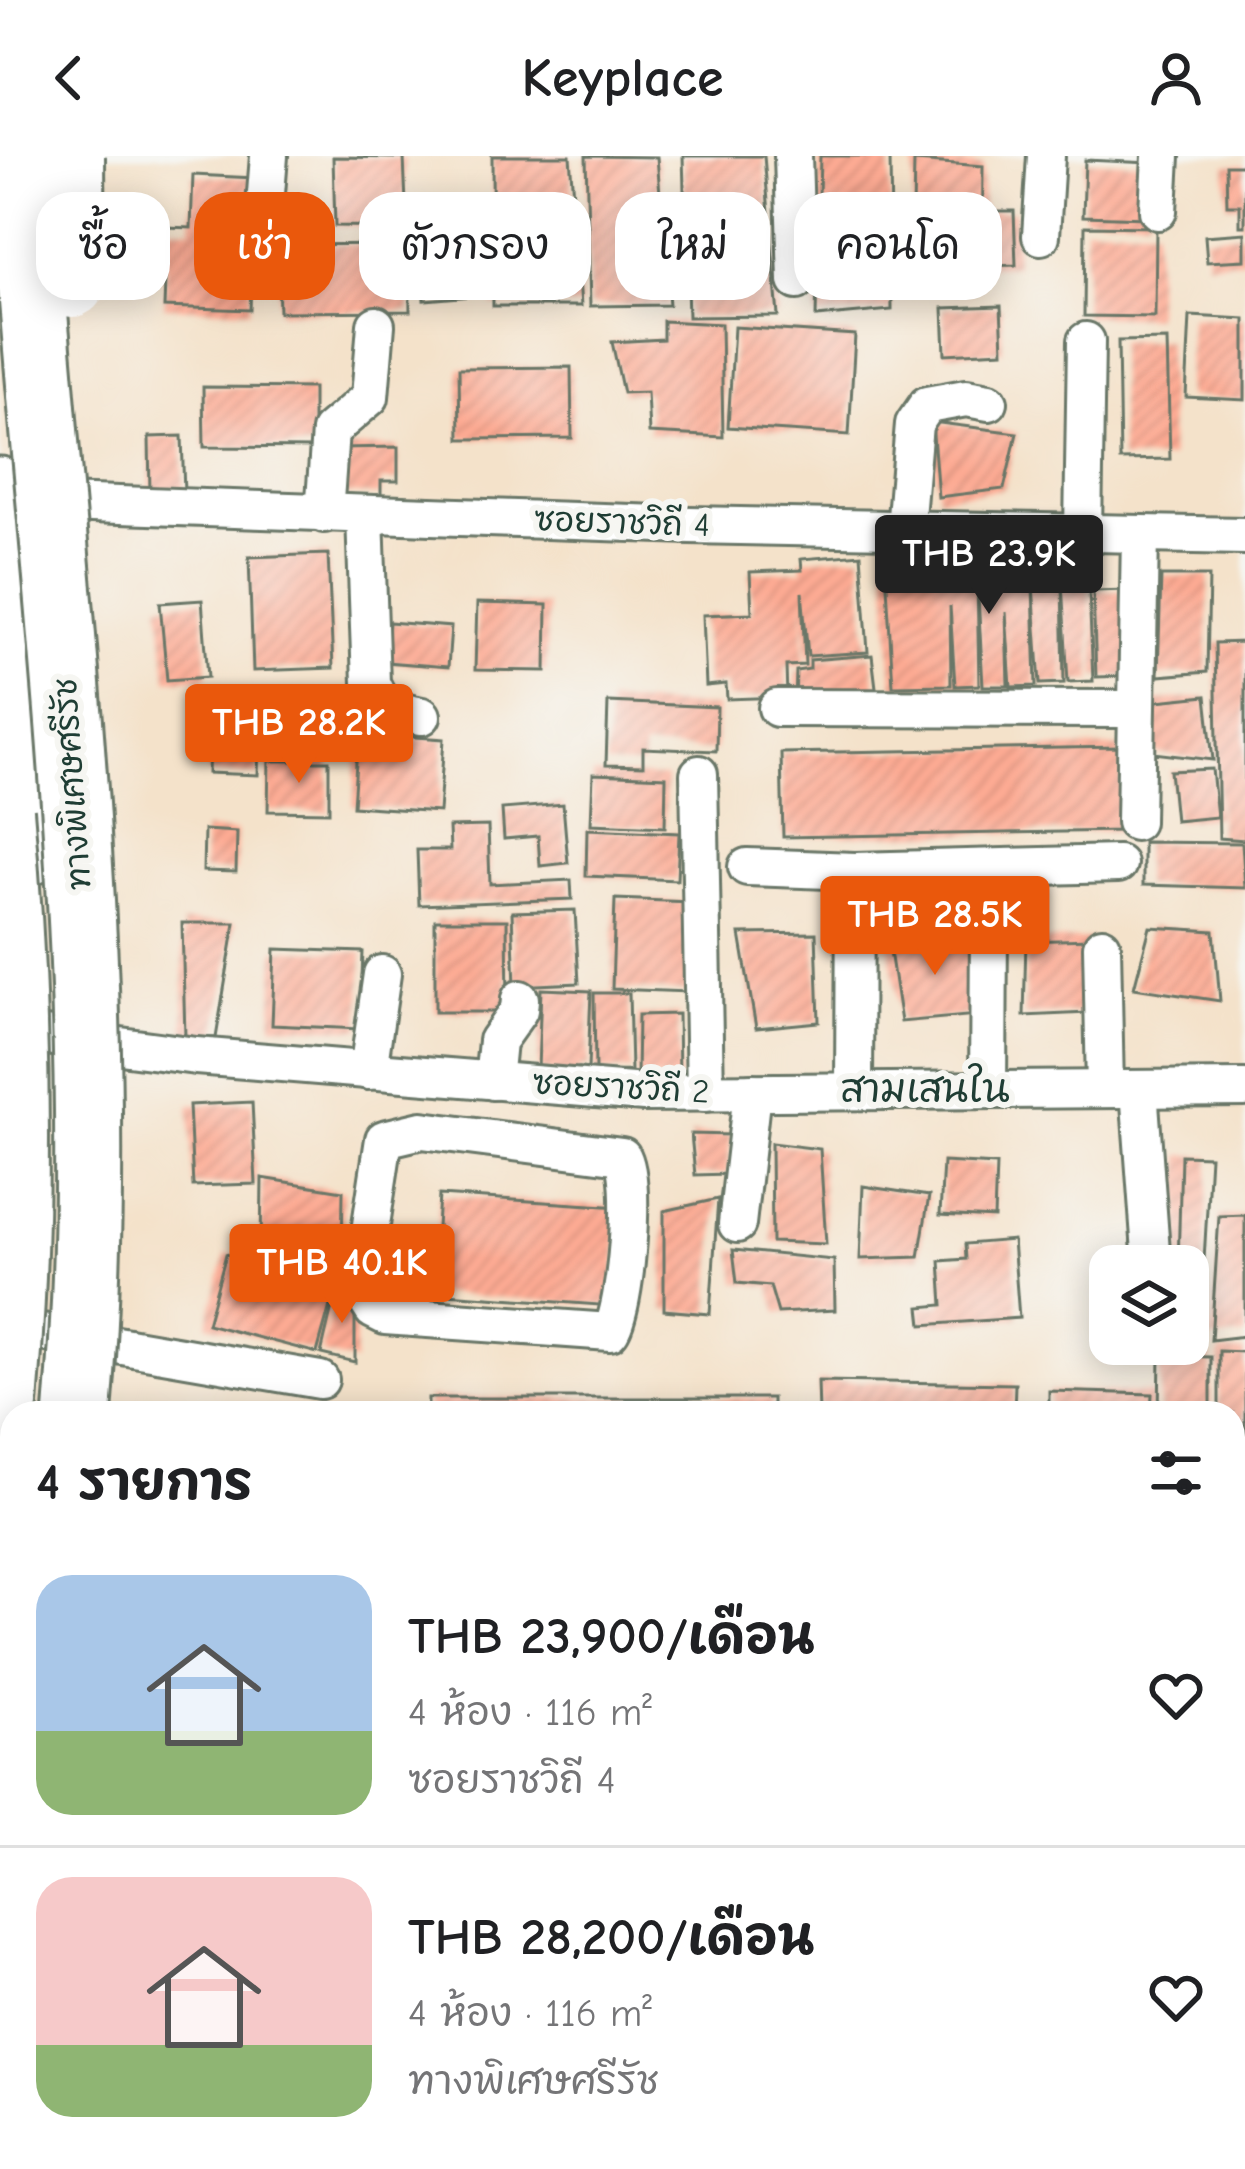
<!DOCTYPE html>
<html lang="th">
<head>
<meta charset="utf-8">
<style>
  body { margin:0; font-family:"Comic Neue","Playpen Sans Thai",sans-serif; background:#f6f6f6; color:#202124; height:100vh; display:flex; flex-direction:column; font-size:45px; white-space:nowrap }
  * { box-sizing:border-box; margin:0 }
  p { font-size:39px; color:#757577 }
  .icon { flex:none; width:66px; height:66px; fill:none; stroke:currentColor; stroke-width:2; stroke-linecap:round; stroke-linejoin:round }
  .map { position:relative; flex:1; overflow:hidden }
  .details { position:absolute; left:0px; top:1245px; width:1245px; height:768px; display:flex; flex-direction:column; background:#fff; border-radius:36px 36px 0 0; box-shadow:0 6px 30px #0003 }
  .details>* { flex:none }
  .top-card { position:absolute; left:36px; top:36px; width:1173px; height:108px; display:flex; gap:24px }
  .controls { position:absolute; left:1089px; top:1089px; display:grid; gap:24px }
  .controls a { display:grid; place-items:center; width:120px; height:120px; border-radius:24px; background:#fff; box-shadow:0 6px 30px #0003; font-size:60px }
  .price { position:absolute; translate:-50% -102px; padding:0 27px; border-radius:12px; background:#ea580c; color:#fff; font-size:39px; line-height:78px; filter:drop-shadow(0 3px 6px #0008) }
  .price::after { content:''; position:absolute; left:50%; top:72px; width:36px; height:27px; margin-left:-18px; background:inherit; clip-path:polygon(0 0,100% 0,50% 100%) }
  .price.active { background:#222; color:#fff }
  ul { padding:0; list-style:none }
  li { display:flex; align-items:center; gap:36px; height:300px; padding:0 36px }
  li+li { border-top:3px solid #e0e0e0 }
  li span { display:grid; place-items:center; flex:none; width:336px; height:240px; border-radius:36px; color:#555 }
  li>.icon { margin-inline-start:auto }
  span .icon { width:144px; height:144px; fill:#fffc; stroke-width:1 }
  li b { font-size:51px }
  h2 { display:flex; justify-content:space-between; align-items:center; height:144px; padding:0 36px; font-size:51px }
  .tag { padding:0 42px; border-radius:36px; background:#fff; box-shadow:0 6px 30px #0003; font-size:42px; line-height:108px }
  .tag.active { background:#ea580c; color:#fff }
  header { display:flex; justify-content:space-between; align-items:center; height:156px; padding:0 36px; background:#fff; font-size:54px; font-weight:700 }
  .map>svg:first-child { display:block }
  .building { fill:url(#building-hatch) }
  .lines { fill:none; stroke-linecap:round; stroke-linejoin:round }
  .street-casing { stroke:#6a7768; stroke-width:42 }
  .secondary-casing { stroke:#6a7768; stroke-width:57 }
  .primary-casing { stroke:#6a7768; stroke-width:63 }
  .highway-casing { stroke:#6a7768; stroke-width:72 }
  .path { stroke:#6a7768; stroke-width:6; stroke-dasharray:9 9; stroke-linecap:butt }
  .street { stroke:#fff; stroke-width:36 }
  .secondary { stroke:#fff; stroke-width:51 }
  .primary { stroke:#fff; stroke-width:57 }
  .highway { stroke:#fff; stroke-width:66 }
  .highway-bridge-casing { stroke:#6a7768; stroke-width:72; stroke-linecap:butt }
  .highway-bridge { stroke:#fff; stroke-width:66 }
  .labels { text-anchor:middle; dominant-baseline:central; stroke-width:12; stroke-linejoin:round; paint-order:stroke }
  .street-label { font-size:33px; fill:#1f3d34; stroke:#f6f6f2 }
  .quarter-label { font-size:39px; fill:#1f3d34; stroke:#f6f6f2 }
</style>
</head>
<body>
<header><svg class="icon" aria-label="back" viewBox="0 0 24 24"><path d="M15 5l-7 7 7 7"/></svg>Keyplace<svg class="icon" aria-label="person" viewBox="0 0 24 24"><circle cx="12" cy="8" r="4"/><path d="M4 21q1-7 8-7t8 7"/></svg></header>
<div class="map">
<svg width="1245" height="2013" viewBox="0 0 1245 2013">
  <defs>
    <pattern id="building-hatch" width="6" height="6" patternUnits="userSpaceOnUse" patternTransform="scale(3)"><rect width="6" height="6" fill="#fdaa93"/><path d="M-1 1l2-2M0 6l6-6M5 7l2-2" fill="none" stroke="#d8937f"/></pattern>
  </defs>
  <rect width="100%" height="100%" fill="#f6f6f2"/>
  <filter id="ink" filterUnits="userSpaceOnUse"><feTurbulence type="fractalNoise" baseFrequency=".00833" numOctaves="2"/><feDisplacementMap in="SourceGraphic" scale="24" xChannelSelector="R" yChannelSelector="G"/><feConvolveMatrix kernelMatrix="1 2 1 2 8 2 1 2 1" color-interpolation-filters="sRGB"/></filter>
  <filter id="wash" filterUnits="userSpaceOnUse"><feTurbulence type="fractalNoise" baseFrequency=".004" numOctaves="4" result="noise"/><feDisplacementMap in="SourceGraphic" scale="48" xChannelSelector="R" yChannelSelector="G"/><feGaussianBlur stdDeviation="2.7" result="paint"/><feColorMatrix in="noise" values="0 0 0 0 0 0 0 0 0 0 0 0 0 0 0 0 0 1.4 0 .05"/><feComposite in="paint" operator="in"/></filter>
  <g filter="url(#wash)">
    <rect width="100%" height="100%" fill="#f4e2ca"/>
    <g id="blocks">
      <g class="building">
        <polygon points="492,0 570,0 581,150 493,150"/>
        <polygon points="586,0 657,1 669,149 590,150"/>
        <polygon points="683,0 764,0 778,160 688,161"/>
        <polygon points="820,0 890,0 892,154 816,161"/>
        <polygon points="333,1 404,2 407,71 335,70"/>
        <polygon points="1085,4 1150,7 1148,62 1083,60"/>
        <polygon points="914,5 983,10 982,112 912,108"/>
        <polygon points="1226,9 1245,9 1245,70 1240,70 1240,49 1227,49"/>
        <polygon points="193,19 255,22 250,154 164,151 167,71 191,72"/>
        <polygon points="985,55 1014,55 1016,109 985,110"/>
        <polygon points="419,57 471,67 471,140 424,144"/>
        <polygon points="1085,70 1156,71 1155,161 1084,160"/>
        <polygon points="1245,77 1245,104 1207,106 1205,80"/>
        <polygon points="409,88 410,155 279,156 277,89"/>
        <polygon points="1001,150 1003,195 945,198 943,152"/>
        <polygon points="1190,160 1245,163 1245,244 1186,241"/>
        <polygon points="663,165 721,168 723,281 649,277 647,236 623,237 612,186 663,183"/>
        <polygon points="734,171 855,179 849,279 728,271"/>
        <polygon points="1167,184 1170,303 1120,304 1118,185"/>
        <polygon points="571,211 572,282 460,283 459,212"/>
        <polygon points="203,231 313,232 313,292 204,291"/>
        <polygon points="932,266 1017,277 1004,333 938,341"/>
        <polygon points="182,280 184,337 150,338 149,281"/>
        <polygon points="398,291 398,325 381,325 381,339 338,339 338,292"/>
        <polygon points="1087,389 1093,525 1068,526 1062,427 1064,527 1040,528 1033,429 1036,530 1011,531 1006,456 1008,530 983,530 977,422 979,529 955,530 950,450 951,529 893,530 885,396 1003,397"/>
        <polygon points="328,398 333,512 253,515 249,401"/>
        <polygon points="861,398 868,496 808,500 802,436 805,509 786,510 787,541 727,543 726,528 706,530 703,459 752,457 750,416 802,414 801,403"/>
        <polygon points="1161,420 1209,420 1207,516 1158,520"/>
        <polygon points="1129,434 1132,520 1096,521 1093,435"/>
        <polygon points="202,444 208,521 167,524 160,447"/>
        <polygon points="477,447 547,449 546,515 475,514"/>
        <polygon points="389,466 451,471 448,511 386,506"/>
        <polygon points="1245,486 1245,684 1219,682 1215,487"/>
        <polygon points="872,499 878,548 795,546 796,515 810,513 810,504"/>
        <polygon points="1206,540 1213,604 1153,597 1147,546"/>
        <polygon points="211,546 260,548 258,619 208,617"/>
        <polygon points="608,546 717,551 716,595 643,592 643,610 606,609"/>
        <polygon points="358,577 444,583 439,656 353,650"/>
        <polygon points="1121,591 1123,675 783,681 781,597"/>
        <polygon points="269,605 329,605 329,656 268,655"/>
        <polygon points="1212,613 1217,661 1175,665 1170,615"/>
        <polygon points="593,618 666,621 665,671 591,668"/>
        <polygon points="563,648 568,707 540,710 538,680 504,683 502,653"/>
        <polygon points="488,670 490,728 571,724 572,743 419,749 417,694 450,694 449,671"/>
        <polygon points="587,673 679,677 677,724 586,720"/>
        <polygon points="204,674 237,676 236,716 203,715"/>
        <polygon points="1143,686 1242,687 1245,732 1143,729"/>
        <polygon points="615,743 691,746 688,836 612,833"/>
        <polygon points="575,754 579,827 515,830 512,756"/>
        <polygon points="435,764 507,764 508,856 435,856"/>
        <polygon points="182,767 235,767 216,882 185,881"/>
        <polygon points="1150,771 1214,775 1220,845 1134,832"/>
        <polygon points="816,777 819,866 756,872 740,778"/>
        <polygon points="888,782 975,785 978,859 901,866"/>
        <polygon points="1091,783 1088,857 1024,860 1026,785"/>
        <polygon points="275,793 363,796 360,873 272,869"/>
        <polygon points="541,833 591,835 588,913 579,912 578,924 538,913"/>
        <polygon points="594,837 629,837 631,915 595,916"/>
        <polygon points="678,858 679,923 637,922 638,859"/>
        <polygon points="252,946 256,1028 193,1030 189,949"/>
        <polygon points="691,978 731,979 727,1018 695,1019"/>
        <polygon points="771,987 820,993 826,1088 772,1086"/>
        <polygon points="1181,999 1210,1000 1200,1174 1188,1174 1188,1110 1178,1110"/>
        <polygon points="943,1006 996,1009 994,1062 940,1059"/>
        <polygon points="262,1022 343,1035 342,1099 261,1093"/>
        <polygon points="863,1030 929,1040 919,1101 860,1103"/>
        <polygon points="439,1039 620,1051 613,1150 433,1137"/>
        <polygon points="718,1043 710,1158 664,1154 664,1055"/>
        <polygon points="1245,1059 1245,1180 1211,1184 1219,1060"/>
        <polygon points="1013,1084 1019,1162 922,1169 920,1151 943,1149 940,1105 966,1103 965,1088"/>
        <polygon points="733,1094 834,1104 835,1154 778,1157 770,1130 737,1127"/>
        <polygon points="226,1098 336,1128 317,1197 207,1168"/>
        <polygon points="337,1130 355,1133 355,1206 321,1198"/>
        <polygon points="1219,1195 1245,1196 1245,1308 1233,1309 1233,1257 1219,1257"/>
        <polygon points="1160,1200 1211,1201 1211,1257 1159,1257"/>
        <polygon points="818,1225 1015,1228 1014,1257 819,1257"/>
        <polygon points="1049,1235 1152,1238 1151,1257 1049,1257"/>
        <rect x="428" y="1242" width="344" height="15"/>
        <rect x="1233" y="1347" width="12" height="22"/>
        <polygon points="1233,1402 1245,1403 1245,1534 1233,1534"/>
        <polygon points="1233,1680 1245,1680 1245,1757 1233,1756"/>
        <rect x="1233" y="1821" width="12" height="122"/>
        <polygon points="5,1908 12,1908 12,1984 0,1984 0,1923"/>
        <polygon points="1233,1997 1245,1997 1245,2013 1223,2013 1224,2001 1233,2001"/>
        <rect x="192" y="2001" width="81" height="12"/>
        <polygon points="278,2001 303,2001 292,2013 287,2013"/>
        <polygon points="308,2001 365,2001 377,2013 298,2013"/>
        <polygon points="742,2001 1018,2001 1017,2013 735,2013"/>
        <polygon points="1047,2001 1210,2001 1210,2013 1046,2013"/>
        <polygon points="0,2007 48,2008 48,2013 0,2013"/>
      </g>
    </g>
  </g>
  <g filter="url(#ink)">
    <use href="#blocks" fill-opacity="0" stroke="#6a7768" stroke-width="3"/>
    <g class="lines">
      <defs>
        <g id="street">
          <polyline points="793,0 797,125"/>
          <polyline points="265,50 269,0"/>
          <polyline points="1158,55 1161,0"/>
          <polyline points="1041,80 1046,0"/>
          <polyline points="34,346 690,369 1245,380"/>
          <polyline points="324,358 330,275 370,241 376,169"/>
          <polyline points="365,359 371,527 383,552 422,560"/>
          <polyline points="905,373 914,268 927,249 966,242 989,246"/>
          <polyline points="1083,377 1086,185"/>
          <polyline points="777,552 1134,553"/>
          <polyline points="284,555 383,552"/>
          <polyline points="699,618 705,937"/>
          <polyline points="1135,666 1140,378"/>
          <polyline points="747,711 855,715 1118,708"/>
          <polyline points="1102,790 1105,933"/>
          <polyline points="0,874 196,900 644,937 1245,932"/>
          <polyline points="368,915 382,818"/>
          <polyline points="493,925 497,885 519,854 520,843"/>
          <polyline points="1139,933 1152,1110"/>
          <polyline points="988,934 989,769"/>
          <polyline points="854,935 855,715"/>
          <path d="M422,974l200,26c15,22 4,154 -12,176l-225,-16 -12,-6 -12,-19 23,-152z"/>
          <polyline points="737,1068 752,936"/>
          <polyline points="30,1174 320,1224"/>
          <polyline points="1233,1330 1245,1330"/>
          <polyline points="1233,1574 1245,1574"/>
          <polyline points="1233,1770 1245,1771"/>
          <polyline points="1233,1962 1245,1962"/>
        </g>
        <g id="secondary">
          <polyline points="0,327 31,703"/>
          <polyline points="0,1816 12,1775"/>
        </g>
        <g id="primary">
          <polyline points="0,1416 12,1427"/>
          <polyline points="0,1499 12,1511"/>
          <polyline points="0,1560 12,1572"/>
          <polyline points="464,2001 477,2013"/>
          <polyline points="633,2001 647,2013"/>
        </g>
        <polyline id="highway" points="0,1727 12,1676"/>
      </defs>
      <use href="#street" class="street-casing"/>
      <use href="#secondary" class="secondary-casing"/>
      <use href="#primary" class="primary-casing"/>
      <use href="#highway" class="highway-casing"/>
      <polyline class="path" points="409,2001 410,2003"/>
      <use href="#street" class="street"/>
      <use href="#secondary" class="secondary"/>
      <use href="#primary" class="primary"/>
      <use href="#highway" class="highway"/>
      <defs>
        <g id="highway-bridge">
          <path d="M22,0c28,418 91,838 56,1257"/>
          <polyline points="71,0 72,128"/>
          <path d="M0,655c19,212 21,425 0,636"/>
        </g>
      </defs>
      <use href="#highway-bridge" class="highway-bridge-casing"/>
      <use href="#highway-bridge" class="highway-bridge"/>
    </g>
  </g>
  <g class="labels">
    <g class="street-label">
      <text transform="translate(622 366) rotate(2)">ซอยราชวิถี 4</text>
      <text transform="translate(72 628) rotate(-94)">ทางพิเศษศรีรัช</text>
      <text transform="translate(621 931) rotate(3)">ซอยราชวิถี 2</text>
    </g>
    <g class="quarter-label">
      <text x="925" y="933">สามเสนใน</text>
    </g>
  </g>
</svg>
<div class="controls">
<a><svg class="icon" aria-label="layers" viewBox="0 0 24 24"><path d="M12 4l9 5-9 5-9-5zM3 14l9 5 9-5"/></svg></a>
</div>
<b class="price active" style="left:989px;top:461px">THB 23.9K</b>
<b class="price" style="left:299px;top:630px">THB 28.2K</b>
<b class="price" style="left:935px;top:822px">THB 28.5K</b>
<b class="price" style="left:342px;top:1170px">THB 40.1K</b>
<div class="top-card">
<a class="tag">ซื้อ</a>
<a class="tag active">เช่า</a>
<a class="tag">ตัวกรอง</a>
<a class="tag">ใหม่</a>
<a class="tag">คอนโด</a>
</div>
<section class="details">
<h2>4 รายการ<svg class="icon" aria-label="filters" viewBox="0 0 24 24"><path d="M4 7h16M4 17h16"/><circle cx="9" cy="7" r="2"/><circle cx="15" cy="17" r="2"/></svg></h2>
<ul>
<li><span style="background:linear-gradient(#a9c7e8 65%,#8fb573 0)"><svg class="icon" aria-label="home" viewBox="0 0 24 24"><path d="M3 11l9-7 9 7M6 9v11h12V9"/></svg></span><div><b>THB 23,900/เดือน</b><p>4 ห้อง · 116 m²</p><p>ซอยราชวิถี 4</p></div><svg class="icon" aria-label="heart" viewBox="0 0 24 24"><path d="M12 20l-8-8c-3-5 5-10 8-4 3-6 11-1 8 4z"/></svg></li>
<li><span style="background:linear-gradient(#f6c9c9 70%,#8fb573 0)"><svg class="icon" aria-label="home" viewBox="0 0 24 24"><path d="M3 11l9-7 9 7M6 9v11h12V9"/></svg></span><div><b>THB 28,200/เดือน</b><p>4 ห้อง · 116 m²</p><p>ทางพิเศษศรีรัช</p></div><svg class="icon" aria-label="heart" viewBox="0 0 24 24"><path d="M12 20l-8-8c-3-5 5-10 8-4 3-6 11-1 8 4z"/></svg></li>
</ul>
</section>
</div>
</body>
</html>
